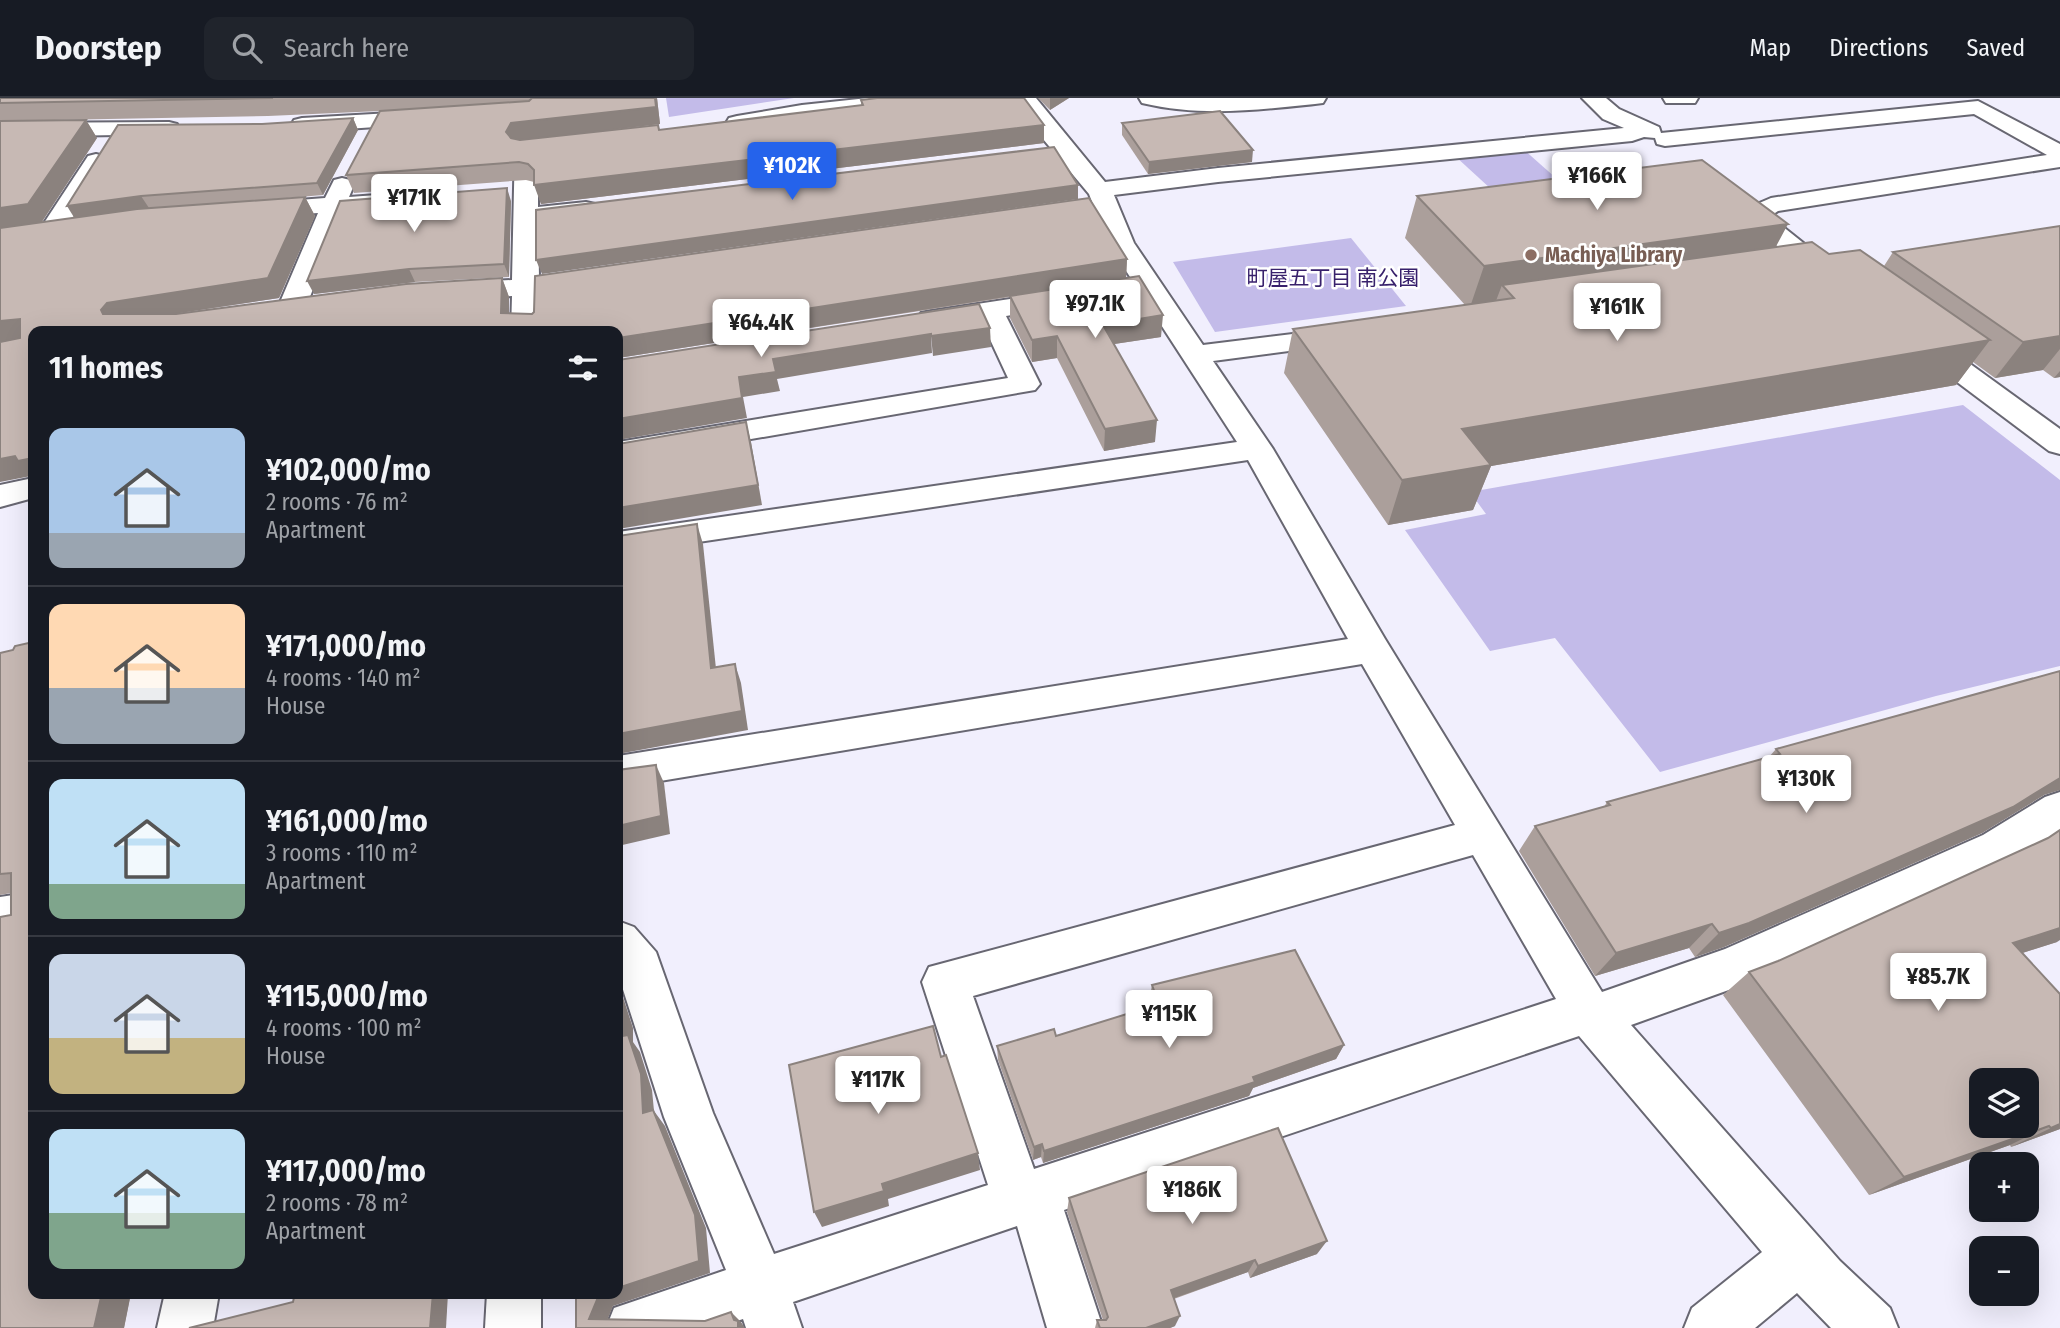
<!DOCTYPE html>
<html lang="en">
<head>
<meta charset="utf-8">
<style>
  body { margin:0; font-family:"Fira Sans Condensed","Noto Sans JP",sans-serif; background:#20242c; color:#f1f3f6; height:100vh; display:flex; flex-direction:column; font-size:26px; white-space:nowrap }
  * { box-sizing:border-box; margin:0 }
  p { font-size:23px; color:#9ea1a6 }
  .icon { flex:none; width:38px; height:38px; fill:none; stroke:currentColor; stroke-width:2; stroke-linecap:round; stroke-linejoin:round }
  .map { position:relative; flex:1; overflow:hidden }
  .drawer { position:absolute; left:28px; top:228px; width:595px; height:973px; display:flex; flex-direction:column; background:#171b24; border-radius:14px; box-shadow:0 7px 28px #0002 }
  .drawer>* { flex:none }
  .tools { position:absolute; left:1969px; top:970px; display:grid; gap:14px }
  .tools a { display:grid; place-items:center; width:70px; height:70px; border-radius:14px; background:#171b24; box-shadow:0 7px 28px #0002; font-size:35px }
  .price { position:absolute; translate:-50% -60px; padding:0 16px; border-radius:7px; background:#fff; color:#222; font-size:23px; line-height:46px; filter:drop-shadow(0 2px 4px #0008) }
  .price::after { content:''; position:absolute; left:50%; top:42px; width:21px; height:16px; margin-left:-10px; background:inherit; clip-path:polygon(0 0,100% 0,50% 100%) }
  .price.current { background:#2563eb; color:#fff }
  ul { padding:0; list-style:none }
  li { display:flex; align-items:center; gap:21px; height:175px; padding:0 21px }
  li+li { border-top:2px solid #363941 }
  li span { display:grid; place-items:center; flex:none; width:196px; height:140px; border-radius:14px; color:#555 }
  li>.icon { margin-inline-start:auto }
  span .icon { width:84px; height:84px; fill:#fffc; stroke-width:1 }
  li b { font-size:30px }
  h2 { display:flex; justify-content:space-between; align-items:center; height:84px; padding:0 21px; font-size:30px }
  header { display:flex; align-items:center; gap:42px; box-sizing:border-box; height:98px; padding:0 35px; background:#171b24; border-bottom:2px solid #363941 }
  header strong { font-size:33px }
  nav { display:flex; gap:38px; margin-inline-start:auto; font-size:24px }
  .search { width:490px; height:63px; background:#20242c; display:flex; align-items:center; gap:18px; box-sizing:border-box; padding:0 24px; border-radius:14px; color:#9ea1a6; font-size:26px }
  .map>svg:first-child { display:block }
  .green { fill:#c3bbe9 }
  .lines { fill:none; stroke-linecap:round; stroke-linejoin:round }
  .minor-casing { stroke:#686772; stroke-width:4 }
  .minor { fill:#fff; fill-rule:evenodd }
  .wall { fill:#ab9f9b }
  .shaded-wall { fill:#8b827e }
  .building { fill:#c7b9b4; stroke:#8b827e; stroke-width:2; fill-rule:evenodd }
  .education-dot { fill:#8d6e63; stroke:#fff; stroke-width:2.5 }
  .labels { text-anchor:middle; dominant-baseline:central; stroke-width:5; stroke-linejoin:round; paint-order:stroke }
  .far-education-label { font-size:21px; font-weight:bold; fill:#785e54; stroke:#fff; text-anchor:start }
  .far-park-label { font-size:21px; fill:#38216c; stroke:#fff }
</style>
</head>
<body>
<header>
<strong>Doorstep</strong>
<div class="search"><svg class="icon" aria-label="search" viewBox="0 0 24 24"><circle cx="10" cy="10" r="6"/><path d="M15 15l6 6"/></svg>Search here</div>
<nav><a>Map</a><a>Directions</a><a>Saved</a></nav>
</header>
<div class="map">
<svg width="2060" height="1230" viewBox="0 0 2060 1230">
  <rect width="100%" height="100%" fill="#f1effd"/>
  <g class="green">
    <polygon points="666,0 794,0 669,19"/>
    <polygon points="1522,50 1557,81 1491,91 1455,58"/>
    <polygon points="1351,140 1406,208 1215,234 1173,164"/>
    <polygon points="1963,307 2060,382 2060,568 1936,598 1660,674 1555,540 1490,553 1405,432 1486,416 1470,394"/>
  </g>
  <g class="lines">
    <defs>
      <g id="minor">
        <polygon points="516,0 538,0 538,109 586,104 595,106 598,111 595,116 538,124 539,179 587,173 596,175 600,181 596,187 539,195 539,233 511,233 512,198 452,201 443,199 439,193 443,187 452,185 512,182"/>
        <polygon points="868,0 943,0 940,5 932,6 802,19 737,32 729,30 726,25 729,20 737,18 802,7"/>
        <path d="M1014,0h22l69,84 113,-14 406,-40 -21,-9 -21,-21h24l13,11 40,18 2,6 317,-32 82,43v23l-282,44 -6,4v3l64,51 -4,6 -21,4 -9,-2 -4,-6 4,-6 -51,-39 -4,-14 3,-5 21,-9 276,-43 -73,-41 -309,32 -8,-2 -2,-6 -11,-1 -12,4 -414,41 -104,13 20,48 69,102 139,-17 10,2 4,6 -4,6 -10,2 -129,17 60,88 112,190 217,353 123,-43 258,-114 62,-38 15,-5v38l-47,31 -262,121 -120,43 209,236 50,47 8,20h-67l-34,-35 -42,35h-71l8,-20 70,-56 -183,-216 -515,174 39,118h-56l-30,-102 -224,76 9,26h-56l-3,-9 -27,9h-110l8,-20 112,-38 -62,-153 -46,-143v-53l16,6 22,25 57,161 61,141 214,-69 -66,-203 7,-15 526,-142 -93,-161 -744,124v-32l730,-117 -100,-179 -630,94v-22l619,-90 -129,-199 -19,-49 -56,-67zM1473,757l83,144 -522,170 -61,-173z"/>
        <path d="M1139,0h187l-3,5 -8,1c-58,6 -115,13 -173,-1z"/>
        <polygon points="1663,0 1698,0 1695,5 1666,5"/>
        <polygon points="427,13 435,15 438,20 435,25 302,34 294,32 291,27 294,22 302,20"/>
        <polygon points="169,24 177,26 180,31 177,36 0,39 0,25"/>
        <polygon points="96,56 104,58 108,63 64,134 60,139 51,142 42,139 38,134 88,58"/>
        <polygon points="342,80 350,82 354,87 349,99 391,96 400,98 403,103 400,108 343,114 306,209 302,215 292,217 282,215 278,209 318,115 259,119 250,117 247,112 250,107 259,105 325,100 334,82"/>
        <polygon points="1062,193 1072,195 1075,201 1072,207 1006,218 1040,286 1035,292 618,364 618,344 1008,280 981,222 931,229 921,227 917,221 921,215 931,213"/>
        <polygon points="1923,237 1933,239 2060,331 2060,356 2049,353 1913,251 1909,245 1913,239"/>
        <polygon points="33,380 33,400 0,409 0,387"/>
        <polygon points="33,794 33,832 0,839 0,799"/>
        <polygon points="165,1195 219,1195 213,1230 157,1230"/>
        <polygon points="487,1195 541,1195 541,1230 485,1230"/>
      </g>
    </defs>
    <use href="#minor" class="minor-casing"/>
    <use href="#minor" class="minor"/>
  </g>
  <g class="wall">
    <polygon points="0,0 657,0 660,26 584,35 659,32 861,7 861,2 1044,45 541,106 534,84 526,82 354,95 346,77 380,13 268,18 0,23"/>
    <polygon points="1038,0 1069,0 1050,12"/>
    <polygon points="353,20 358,32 323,97 214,106 305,99 315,118 279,200 173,216 502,180 509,199 509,216 532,216 1127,161 1126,180 1161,239 1114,246 1155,344 1104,353 1057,260 1032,264 1010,220 1010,199 618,260 33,233 33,380 31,378 0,23 86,22 97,40 42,124 74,120 262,26"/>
    <polygon points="1122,25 1252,64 1148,76 1122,37"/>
    <polygon points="1417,98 1829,156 1884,168 1893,154 2060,128 2060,279 2054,280 2043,272 1995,280 1973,264 1956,287 1491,368 1473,412 1388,427 1284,275 1293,231 1465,207 1405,140"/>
    <polygon points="511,103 509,179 415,184 314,196"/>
    <polygon points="0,555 131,1195 124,1230 0,1230 11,795 0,797"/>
    <polygon points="1776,651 2044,697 1982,735 1724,849 1695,859 1689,850 1595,878 1519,753 1535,728 1604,709 1607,704 1769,659"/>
    <polygon points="2048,740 2057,844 2022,855 2060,1031 2011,1049 2010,1047 1869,1097 1723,897 1749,874 1778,863"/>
    <polygon points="1152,887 1344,947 1336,961 1253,990 1249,998 1043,1065 1041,1059 1033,1062 998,962 997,948 1056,938 1151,909 1149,903"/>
    <polygon points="1069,1100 1317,1156 1250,1180 1248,1174 1174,1201 1175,1228 1170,1230 1095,1230 1097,1222 1103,1222 1067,1114"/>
  </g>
  <g class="shaded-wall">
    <polygon points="655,0 657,0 660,26 517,43 513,52 506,34 511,25"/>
    <polygon points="1050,0 1069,0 1050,12"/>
    <polygon points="353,20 358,32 323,97 317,85"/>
    <polygon points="86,22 97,40 41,125 0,131 0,110"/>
    <polygon points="1044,27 1044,45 541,106 534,87"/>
    <polygon points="1253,52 1252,64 1148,76 1149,64"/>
    <polygon points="1078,87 1078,101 542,176 536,162"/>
    <polygon points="507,90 511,103 509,179 504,166"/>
    <polygon points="141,98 149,110 75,121 67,108"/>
    <polygon points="305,99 315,118 279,200 120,224 103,216 101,212 107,205"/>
    <polygon points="1788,126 1765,169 1514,200 1502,187 1494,208 1469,212 1484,168"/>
    <polygon points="1127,161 1126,180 618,260 618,240"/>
    <polygon points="409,171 415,184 314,196 307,183"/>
    <polygon points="502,180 509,199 509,233 501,215"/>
    <polygon points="1163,217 1161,239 1101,248 1103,227"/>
    <polygon points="20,221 33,238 0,244 0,223"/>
    <polygon points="990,230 991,249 933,258 931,238"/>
    <polygon points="931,236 932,255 777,281 780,293 743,299 747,320 618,342 618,321 773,261"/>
    <polygon points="1057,238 1057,260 1032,264 1032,242"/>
    <polygon points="2060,238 2060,251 2043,272 1995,280 2023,244"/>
    <polygon points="1990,242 1956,287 1491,368 1473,412 1388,427 1402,382 1462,331"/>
    <polygon points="2060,273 2060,279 2054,280"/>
    <polygon points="1157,322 1155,344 1104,353 1105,331"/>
    <polygon points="746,324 751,344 762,407 618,431 618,410"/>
    <polygon points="15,358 33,360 33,380 31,378 0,384 0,361"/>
    <polygon points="697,426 703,446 718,590 711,570"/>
    <polygon points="735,566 741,585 748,632 618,656 618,636"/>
    <polygon points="656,667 664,685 670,736 618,748 618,728"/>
    <polygon points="2060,680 2060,692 2044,697 1982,735 1724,849 1695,859 1719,835"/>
    <polygon points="1712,826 1689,850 1595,878 1616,855"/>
    <polygon points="2060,830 2060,842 2057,844 1979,869 2013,845"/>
    <polygon points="618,890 622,896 633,930 633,944 640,954 652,992 654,1013 665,1028 706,1130 710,1175 613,1208 604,1230 589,1221 599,1197 603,1195 618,1195 643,1015 622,938 618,903"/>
    <polygon points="1344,947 1336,961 1253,990 1249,998 1043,1065 1044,1053"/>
    <polygon points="2060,1026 2060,1031 2011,1049 2051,1030"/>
    <polygon points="2049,1028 2010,1047 1869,1097 1904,1079"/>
    <polygon points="1042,1046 1041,1059 1033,1062 1034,1049"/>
    <polygon points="978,1055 980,1072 888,1101 889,1108 822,1129 814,1114 882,1086"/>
    <polygon points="1327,1143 1317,1156 1250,1180 1258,1168"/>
    <polygon points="1255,1162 1248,1174 1166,1203 1171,1192"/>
    <polygon points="102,1195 131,1195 124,1230 94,1230"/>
    <polygon points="433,1195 448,1195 446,1230 430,1230"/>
    <polygon points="731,1214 741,1224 745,1230 738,1230"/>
    <polygon points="1180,1218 1175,1228 1170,1230 1146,1230"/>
  </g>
  <g class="building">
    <polygon points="0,0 273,0 0,5"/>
    <polygon points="532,0 655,0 656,9 511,25 506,34 511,40 520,42 658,27 659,32 863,7 861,2 877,0 1024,0 1044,27 534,87 534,72 528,66 519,64 346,77 380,13 529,3"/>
    <polygon points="1220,13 1253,52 1149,64 1122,25"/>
    <polygon points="353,20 317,85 141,98 67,108 118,27 262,26"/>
    <polygon points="86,22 28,106 0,110 0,23"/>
    <polygon points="1054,49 1078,87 536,162 536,112"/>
    <polygon points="1702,62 1788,126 1484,168 1417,98"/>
    <polygon points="507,90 504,166 409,171 307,183 340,103"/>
    <polygon points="305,99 268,180 107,205 101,212 103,216 176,216 406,186 502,180 501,215 532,216 534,214 535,178 1089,100 1127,161 618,240 618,233 33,233 33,360 18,363 15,358 0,361 0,244 20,240 20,221 0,223 0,130 137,111"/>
    <polygon points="2060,128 2060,238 2023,244 1893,154"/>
    <polygon points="1812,144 1829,156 1860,152 1990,242 1462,331 1491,367 1402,382 1293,231 1514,200 1502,187"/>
    <polygon points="1139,178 1163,217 1103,227 1157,322 1105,331 1057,238 1032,242 1010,198"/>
    <polygon points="979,206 990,230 931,238 931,236 773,261 776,274 739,279 742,300 618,321 618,262"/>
    <polygon points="746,324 758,387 618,410 618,346"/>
    <polygon points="697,426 711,570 735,566 742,613 618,636 618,438"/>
    <polygon points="33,544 33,1195 102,1195 94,1230 0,1230 0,819 11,817 11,775 0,776 0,555 13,552 15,548"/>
    <polygon points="2060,573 2060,680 2013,709 1749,825 1719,835 1712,826 1616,855 1535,728 1610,707 1607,704 1780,656 1776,651"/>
    <polygon points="656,667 661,718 618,728 618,672"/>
    <path d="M2060,732v98l-47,15 47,51v130l-9,4 -2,-2 -145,51 -155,-205 29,-11 270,-123zM1981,982h45v45h-45z"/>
    <polygon points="1295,852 1344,947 1253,979 1255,984 1044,1053 1042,1046 1034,1049 997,948 1054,931 1056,938 1159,906 1152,887"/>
    <polygon points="618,903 621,912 622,938 628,937 641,976 643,1015 653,1012 695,1117 699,1163 618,1190"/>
    <polygon points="933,928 941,959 946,957 978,1055 882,1086 884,1093 814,1114 789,967"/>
    <polygon points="1278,1030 1327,1143 1258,1168 1255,1162 1171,1192 1180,1218 1146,1230 1100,1230 1097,1222 1106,1222 1108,1219 1069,1100"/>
    <polygon points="295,1195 433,1195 430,1230 189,1230 293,1204"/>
    <polygon points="576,1195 603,1195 599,1197 589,1221 705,1223 731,1214 734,1222 738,1223 738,1230 576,1230"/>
  </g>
  <circle class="education-dot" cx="1531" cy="157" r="7"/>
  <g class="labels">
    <g class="far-education-label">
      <text x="1545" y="157">Machiya Library</text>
    </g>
    <g class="far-park-label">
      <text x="1333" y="180">町屋五丁目 南公園</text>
    </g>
  </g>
</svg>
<div class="tools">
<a><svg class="icon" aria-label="layers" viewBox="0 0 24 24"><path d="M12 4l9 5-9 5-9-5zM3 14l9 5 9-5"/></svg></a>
<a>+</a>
<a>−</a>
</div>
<b class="price current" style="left:792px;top:104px">¥102K</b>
<b class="price" style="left:1597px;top:114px">¥166K</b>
<b class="price" style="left:414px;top:136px">¥171K</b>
<b class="price" style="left:1095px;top:242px">¥97.1K</b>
<b class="price" style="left:1617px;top:245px">¥161K</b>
<b class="price" style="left:761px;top:261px">¥64.4K</b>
<b class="price" style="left:1806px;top:717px">¥130K</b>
<b class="price" style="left:1938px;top:915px">¥85.7K</b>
<b class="price" style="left:1169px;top:952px">¥115K</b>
<b class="price" style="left:878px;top:1018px">¥117K</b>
<b class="price" style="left:1192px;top:1128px">¥186K</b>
<section class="drawer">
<h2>11 homes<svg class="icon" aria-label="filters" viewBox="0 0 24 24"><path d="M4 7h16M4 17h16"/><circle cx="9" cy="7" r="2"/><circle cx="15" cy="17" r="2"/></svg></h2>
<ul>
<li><span style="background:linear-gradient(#a9c7e8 75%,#9aa5b1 0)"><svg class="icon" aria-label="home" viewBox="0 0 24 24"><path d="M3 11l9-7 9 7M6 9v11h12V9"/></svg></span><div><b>¥102,000/mo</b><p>2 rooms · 76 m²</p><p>Apartment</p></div></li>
<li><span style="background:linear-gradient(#ffd9b3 60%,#9aa5b1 0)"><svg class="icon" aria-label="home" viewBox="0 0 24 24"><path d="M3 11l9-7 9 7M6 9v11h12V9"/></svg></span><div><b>¥171,000/mo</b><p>4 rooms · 140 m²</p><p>House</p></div></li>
<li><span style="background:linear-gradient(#bfe0f5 75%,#7fa58c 0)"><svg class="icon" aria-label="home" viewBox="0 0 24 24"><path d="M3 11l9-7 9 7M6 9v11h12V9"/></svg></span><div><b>¥161,000/mo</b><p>3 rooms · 110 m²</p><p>Apartment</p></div></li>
<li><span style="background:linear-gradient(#c9d6e8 60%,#c2b280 0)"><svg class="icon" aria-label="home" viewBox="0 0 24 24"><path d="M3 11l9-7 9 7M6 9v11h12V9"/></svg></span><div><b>¥115,000/mo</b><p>4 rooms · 100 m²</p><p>House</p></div></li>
<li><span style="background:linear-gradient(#bfe0f5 60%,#7fa58c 0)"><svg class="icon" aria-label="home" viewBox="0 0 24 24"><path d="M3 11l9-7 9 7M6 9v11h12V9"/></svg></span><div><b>¥117,000/mo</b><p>2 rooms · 78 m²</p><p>Apartment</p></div></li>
</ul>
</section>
</div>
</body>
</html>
